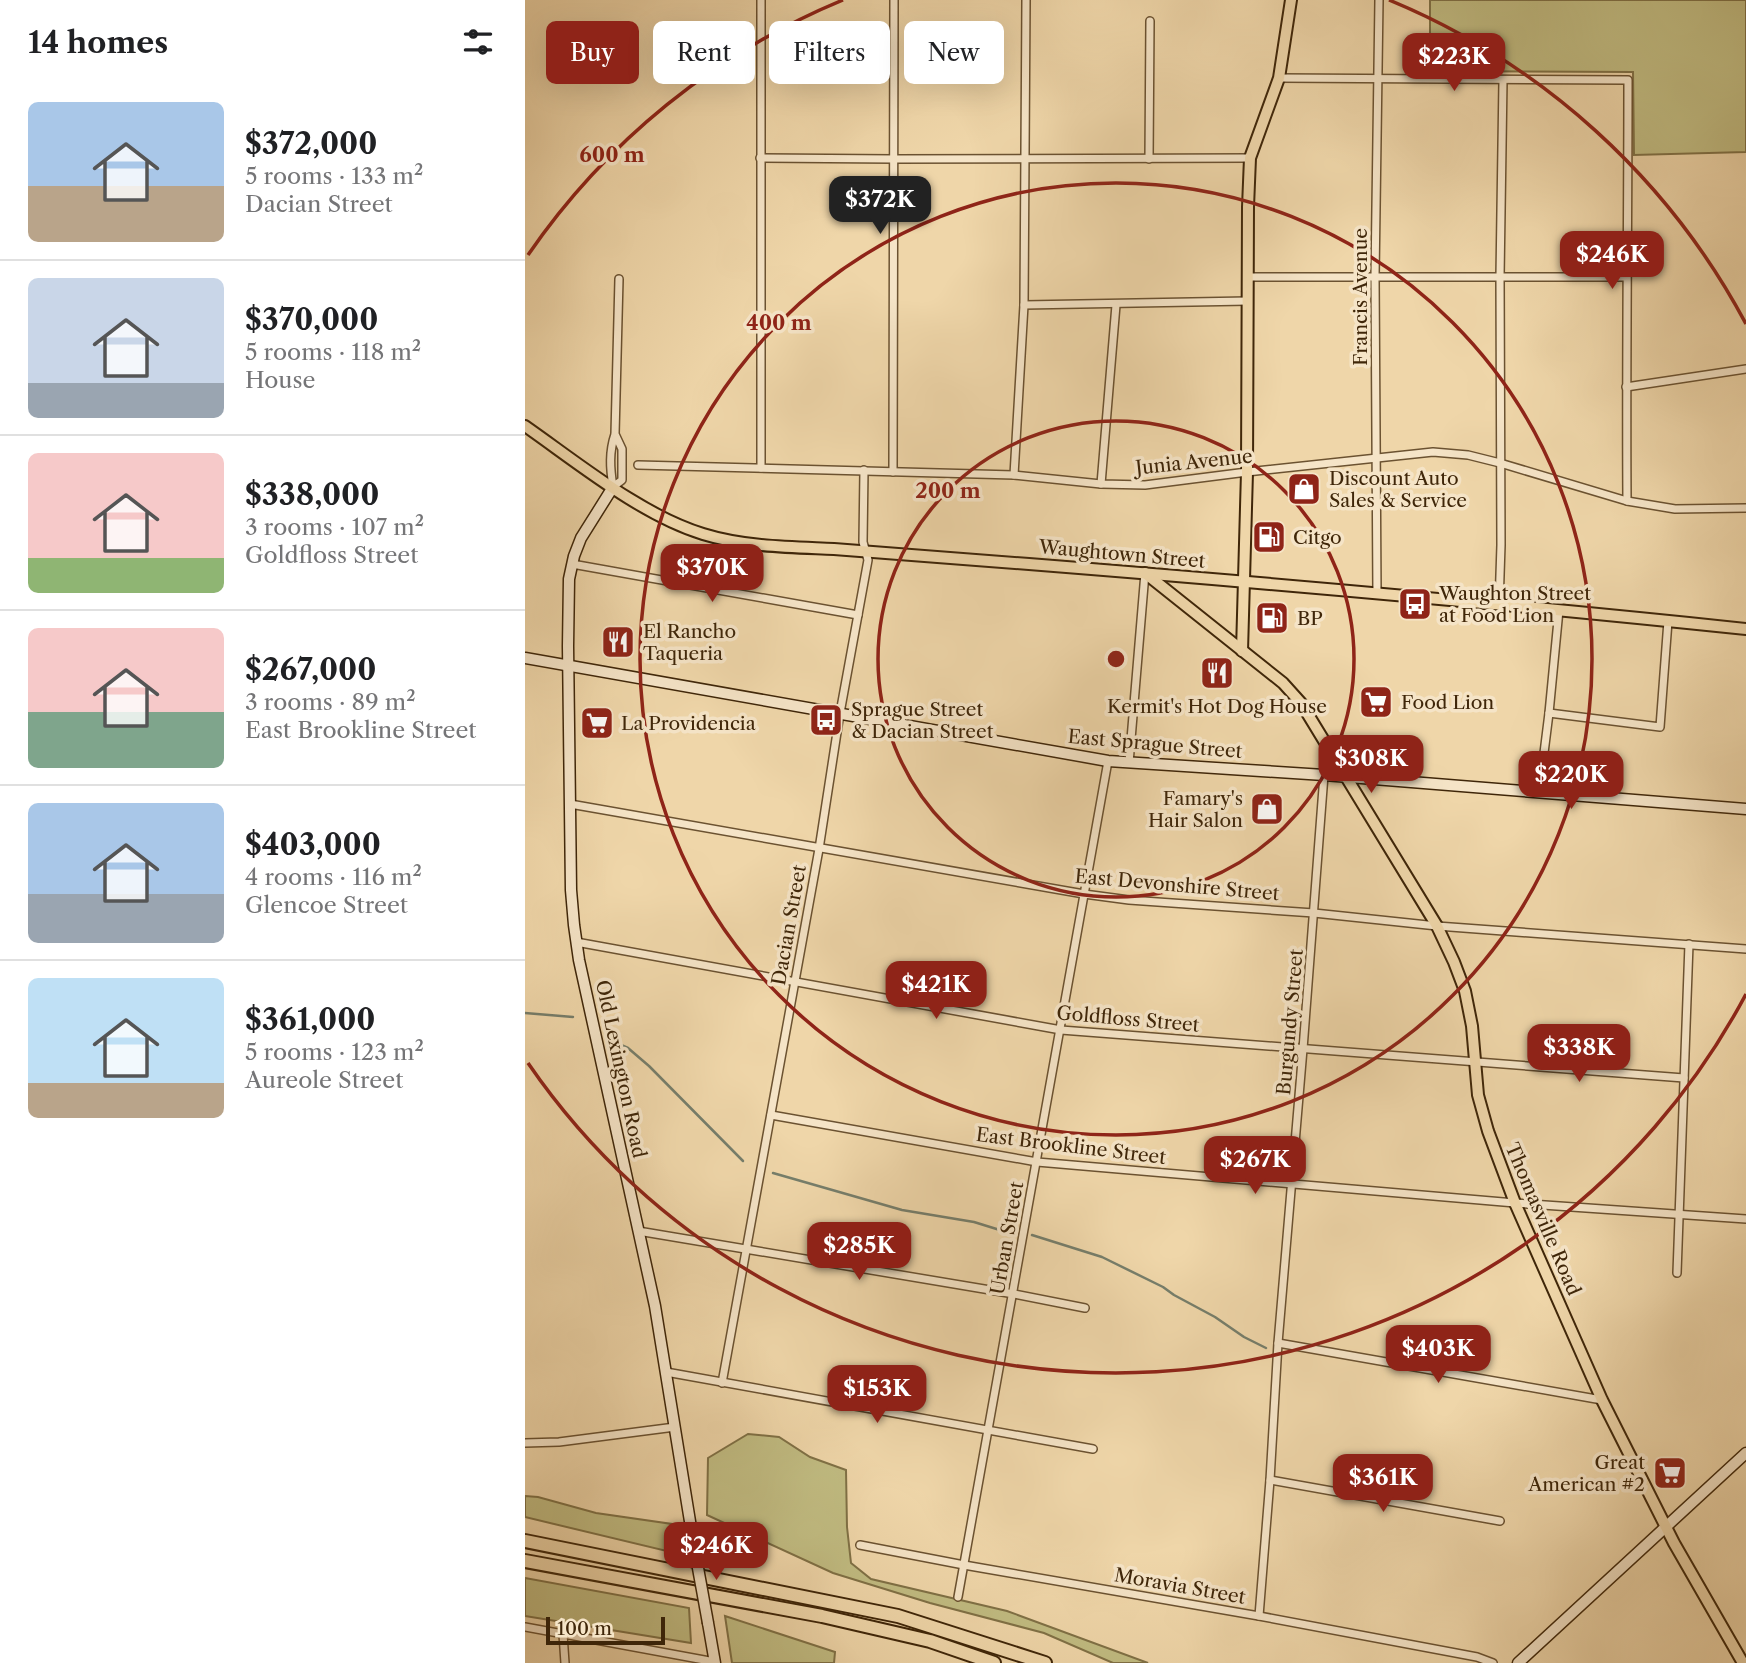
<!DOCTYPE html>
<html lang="en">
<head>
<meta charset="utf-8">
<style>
  body { margin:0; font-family:"Libre Caslon Text",serif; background:#f2f2f2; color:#202124; height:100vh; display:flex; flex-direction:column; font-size:26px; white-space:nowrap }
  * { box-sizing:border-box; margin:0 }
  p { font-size:23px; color:#757577 }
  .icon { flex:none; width:38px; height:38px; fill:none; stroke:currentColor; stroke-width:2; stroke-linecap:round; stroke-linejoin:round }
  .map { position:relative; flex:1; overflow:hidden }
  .side { display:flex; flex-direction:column; background:#fff; width:525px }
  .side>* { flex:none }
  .banner { position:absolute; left:21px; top:21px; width:665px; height:63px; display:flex; gap:14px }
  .scale { position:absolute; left:21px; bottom:18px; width:119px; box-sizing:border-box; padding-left:7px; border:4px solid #3f2609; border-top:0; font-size:19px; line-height:24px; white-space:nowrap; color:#3f2609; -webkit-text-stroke:5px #f5e4c7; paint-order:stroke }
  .price { position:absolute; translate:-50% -60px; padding:0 16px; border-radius:14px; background:#8f2418; color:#fff; font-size:23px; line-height:46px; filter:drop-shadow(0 2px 4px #0008) }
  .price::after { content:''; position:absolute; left:50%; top:42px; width:21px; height:16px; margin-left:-10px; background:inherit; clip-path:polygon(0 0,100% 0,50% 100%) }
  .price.current { background:#222; color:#fff }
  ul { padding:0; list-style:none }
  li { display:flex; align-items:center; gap:21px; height:175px; padding:0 28px }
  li+li { border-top:2px solid #e0e0e0 }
  li span { display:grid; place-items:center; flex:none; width:196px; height:140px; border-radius:10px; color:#555 }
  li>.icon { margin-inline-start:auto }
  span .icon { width:84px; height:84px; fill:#fffc; stroke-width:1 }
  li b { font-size:30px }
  h2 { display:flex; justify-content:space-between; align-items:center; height:84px; padding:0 28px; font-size:30px }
  .chip { padding:0 24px; border-radius:10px; background:#fff; box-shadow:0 7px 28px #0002; font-size:24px; line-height:63px }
  .chip.current { background:#8f2418; color:#fff }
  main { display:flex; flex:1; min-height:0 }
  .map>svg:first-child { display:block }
  .green { fill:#c1bc82; stroke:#807146; stroke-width:2 }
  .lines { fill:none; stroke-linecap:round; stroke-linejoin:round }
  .stream { stroke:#767e6b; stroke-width:2.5 }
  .street-casing { stroke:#6b5231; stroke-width:10 }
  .secondary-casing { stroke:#3f2609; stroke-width:13 }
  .primary-casing { stroke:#3f2609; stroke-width:14 }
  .highway-casing { stroke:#3f2609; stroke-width:16 }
  .street { stroke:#f5e4c7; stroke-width:7 }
  .secondary { stroke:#f5e4c7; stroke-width:10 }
  .primary { stroke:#efd6a9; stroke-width:10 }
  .highway { stroke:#efd6a9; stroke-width:12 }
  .secondary-bridge-casing { stroke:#3f2609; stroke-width:13; stroke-linecap:butt }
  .secondary-bridge { stroke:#f5e4c7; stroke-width:10 }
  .ring { fill:none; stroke:#8f2418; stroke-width:3.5 }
  .labels { text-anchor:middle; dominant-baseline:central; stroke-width:7; stroke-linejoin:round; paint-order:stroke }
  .street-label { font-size:19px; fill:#3f2609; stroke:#f5e4c7 }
  .poi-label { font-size:19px; fill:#3f2609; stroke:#f5e4c7; text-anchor:start }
  .centre { fill:#8f2418; stroke:#f5e4c7; stroke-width:3.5 }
  .ring-label { font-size:21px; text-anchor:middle; font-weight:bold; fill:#8f2418; stroke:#f5e4c7; stroke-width:7; stroke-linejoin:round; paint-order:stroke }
</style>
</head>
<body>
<main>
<section class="side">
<h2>14 homes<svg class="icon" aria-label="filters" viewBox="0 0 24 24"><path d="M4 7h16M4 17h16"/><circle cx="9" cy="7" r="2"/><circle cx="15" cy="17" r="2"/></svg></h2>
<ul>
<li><span style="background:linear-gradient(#a9c7e8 60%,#b9a48a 0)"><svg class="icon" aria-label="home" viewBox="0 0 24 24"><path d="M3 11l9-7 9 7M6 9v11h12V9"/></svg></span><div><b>$372,000</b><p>5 rooms · 133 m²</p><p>Dacian Street</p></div></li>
<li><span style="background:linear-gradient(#c9d6e8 75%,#9aa5b1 0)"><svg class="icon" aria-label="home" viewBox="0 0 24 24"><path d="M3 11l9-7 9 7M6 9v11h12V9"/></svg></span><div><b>$370,000</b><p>5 rooms · 118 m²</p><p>House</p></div></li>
<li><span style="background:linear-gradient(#f6c9c9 75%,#8fb573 0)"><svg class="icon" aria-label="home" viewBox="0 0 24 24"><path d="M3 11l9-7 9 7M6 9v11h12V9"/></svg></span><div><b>$338,000</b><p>3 rooms · 107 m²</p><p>Goldfloss Street</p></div></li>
<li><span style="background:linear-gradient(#f6c9c9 60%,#7fa58c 0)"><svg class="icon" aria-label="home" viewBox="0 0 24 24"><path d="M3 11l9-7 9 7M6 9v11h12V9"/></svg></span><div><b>$267,000</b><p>3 rooms · 89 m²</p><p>East Brookline Street</p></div></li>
<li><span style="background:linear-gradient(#a9c7e8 65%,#9aa5b1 0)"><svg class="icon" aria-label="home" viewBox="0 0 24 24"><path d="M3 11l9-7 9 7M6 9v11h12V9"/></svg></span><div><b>$403,000</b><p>4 rooms · 116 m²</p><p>Glencoe Street</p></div></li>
<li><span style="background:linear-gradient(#bfe0f5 75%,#b9a48a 0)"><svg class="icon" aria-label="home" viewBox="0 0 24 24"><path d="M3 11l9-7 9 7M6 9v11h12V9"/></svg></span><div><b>$361,000</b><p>5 rooms · 123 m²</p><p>Aureole Street</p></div></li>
</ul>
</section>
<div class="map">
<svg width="1221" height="1663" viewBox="0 0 1221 1663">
  <rect width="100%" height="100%" fill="#efd6a9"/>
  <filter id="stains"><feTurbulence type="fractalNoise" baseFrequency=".00286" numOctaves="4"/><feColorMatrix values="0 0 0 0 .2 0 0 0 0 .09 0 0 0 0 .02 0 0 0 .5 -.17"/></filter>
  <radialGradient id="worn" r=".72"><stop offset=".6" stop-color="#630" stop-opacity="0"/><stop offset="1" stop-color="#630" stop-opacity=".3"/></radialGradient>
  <g class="green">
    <polygon points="905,0 1221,0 1221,152 1109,155 1108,72 905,71"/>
    <polygon points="223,1434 254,1437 285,1457 321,1470 322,1527 326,1563 346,1579 482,1611 623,1663 588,1663 519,1633 405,1603 308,1573 182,1515 183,1458"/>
    <polygon points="0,1496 13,1497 71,1513 147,1524 154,1554 0,1517"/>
    <polygon points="0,1578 164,1608 166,1643 0,1616"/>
    <polygon points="200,1616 310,1652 309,1663 207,1663"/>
  </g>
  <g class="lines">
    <g class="stream">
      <polyline points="0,1013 48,1017"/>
      <polyline points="87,1041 103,1048 124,1066 218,1161"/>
      <polyline points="248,1173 377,1210 449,1222 478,1231 484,1231"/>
      <polyline points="507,1235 577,1257 638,1287 649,1295 690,1317 719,1337 741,1348"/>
    </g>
    <defs>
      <g id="street">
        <polyline points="236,0 236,468"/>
        <path d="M754,78l349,2c0,140 -2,281 -1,421"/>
        <polyline points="235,158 369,159 725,158"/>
        <polyline points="624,159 625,21"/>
        <polyline points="723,277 1101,277"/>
        <polyline points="499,305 723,301"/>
        <polyline points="1101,387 1221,369"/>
        <path d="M90,434l7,15v31l-9,7c-3,-19 -4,-35 2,-53l4,-155"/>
        <polyline points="113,465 489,475 576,484 620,485 722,472 908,452 943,455 975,463 1102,501 1150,509 1221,508"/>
        <polyline points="368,472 369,0"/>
        <polyline points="489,475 499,305 501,0"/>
        <polyline points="576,484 591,305"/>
        <polyline points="47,564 333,615"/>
        <polyline points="852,594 850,277 854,0"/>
        <polyline points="974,605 976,545 975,277 978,80"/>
        <polyline points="1024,713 1135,727 1143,621"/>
        <polyline points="604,763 620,573"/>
        <polyline points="1014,793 1024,713 1034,610"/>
        <polyline points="45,804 559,894 604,900 789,913 912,926 1221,949"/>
        <polyline points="51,942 536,1030 1159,1078"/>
        <polyline points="246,1115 512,1162 990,1203 1221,1219"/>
        <polyline points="113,1231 489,1294 560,1308"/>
        <polyline points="1152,1273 1164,944"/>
        <polyline points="753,1343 1077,1400"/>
        <polyline points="141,1372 568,1449"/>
        <polyline points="197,1383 294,849 315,713 343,560 338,542 339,470"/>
        <polyline points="0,1443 34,1442 150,1427"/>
        <polyline points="745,1480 975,1521"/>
        <polyline points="335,1545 439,1565 734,1616 952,1657 968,1663"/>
        <polyline points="433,1597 583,761"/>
        <polyline points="734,1616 745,1480 753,1343 778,1049 799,775"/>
        <polyline points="0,1627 190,1662"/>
        <polyline points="38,1634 40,1663"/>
      </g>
      <g id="secondary">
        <polyline points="88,487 56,538 49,556 44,579 43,646 46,890 49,925 54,960 130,1306 169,1546"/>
        <polyline points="0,658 583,761 799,775 1221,809"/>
        <polyline points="183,1623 190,1663"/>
        <polyline points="993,1663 1221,1453"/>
      </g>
      <g id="primary">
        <path d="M0,426c53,37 116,89 178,108 42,13 87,13 131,15 65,5 130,10 195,15 239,19 478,40 717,65"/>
        <polyline points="620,573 758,683 776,703 912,926 929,962 940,991 947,1026 953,1095 963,1131 990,1203 1077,1400 1149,1543 1218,1663"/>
        <polyline points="717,651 722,472 723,207 725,158 754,78 766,0"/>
      </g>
      <g id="highway">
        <polyline points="0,1541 373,1616 520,1663"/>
        <polyline points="0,1561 297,1616 405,1641 469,1663"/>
      </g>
    </defs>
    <use href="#street" class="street-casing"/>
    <use href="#secondary" class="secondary-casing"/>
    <use href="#primary" class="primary-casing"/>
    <use href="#highway" class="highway-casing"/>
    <use href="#street" class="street"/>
    <use href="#secondary" class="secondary"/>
    <use href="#primary" class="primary"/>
    <use href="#highway" class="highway"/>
    <defs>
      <polyline id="secondary-bridge" points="169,1546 183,1623"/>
    </defs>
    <use href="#secondary-bridge" class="secondary-bridge-casing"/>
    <use href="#secondary-bridge" class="secondary-bridge"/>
  </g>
  <g class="ring">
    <circle cx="591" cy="659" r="238"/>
    <circle cx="591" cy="659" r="476"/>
    <path d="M1221 994A713 713 0 0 1 3 1063M3 255A713 713 0 0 1 318 0M864 0A713 713 0 0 1 1221 324"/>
  </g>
  <defs>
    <symbol id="shop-square" viewBox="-11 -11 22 22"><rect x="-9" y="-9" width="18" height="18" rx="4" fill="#8f2418" stroke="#f5e4c7"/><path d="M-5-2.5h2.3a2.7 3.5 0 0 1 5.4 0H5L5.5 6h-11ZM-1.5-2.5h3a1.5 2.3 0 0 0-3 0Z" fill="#fff"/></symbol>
    <symbol id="fuel-square" viewBox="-11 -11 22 22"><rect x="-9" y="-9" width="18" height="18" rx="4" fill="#8f2418" stroke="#f5e4c7"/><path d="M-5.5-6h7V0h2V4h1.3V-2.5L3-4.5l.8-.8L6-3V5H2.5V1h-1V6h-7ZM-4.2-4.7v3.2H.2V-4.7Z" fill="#fff"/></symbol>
    <symbol id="bus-square" viewBox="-11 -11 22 22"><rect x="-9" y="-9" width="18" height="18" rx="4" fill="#8f2418" stroke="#f5e4c7"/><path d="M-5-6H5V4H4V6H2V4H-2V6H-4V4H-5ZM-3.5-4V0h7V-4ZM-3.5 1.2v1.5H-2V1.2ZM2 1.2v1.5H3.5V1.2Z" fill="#fff"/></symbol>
    <symbol id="restaurant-square" viewBox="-11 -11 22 22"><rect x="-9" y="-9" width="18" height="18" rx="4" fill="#8f2418" stroke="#f5e4c7"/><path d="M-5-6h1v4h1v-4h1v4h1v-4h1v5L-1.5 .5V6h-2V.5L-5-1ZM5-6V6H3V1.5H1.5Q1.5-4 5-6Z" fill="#fff"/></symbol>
    <symbol id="supermarket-square" viewBox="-11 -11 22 22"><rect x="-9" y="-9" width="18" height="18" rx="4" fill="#8f2418" stroke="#f5e4c7"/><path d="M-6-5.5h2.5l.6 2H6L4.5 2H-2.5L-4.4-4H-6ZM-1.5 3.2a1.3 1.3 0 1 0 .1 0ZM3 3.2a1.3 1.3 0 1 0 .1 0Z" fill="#fff"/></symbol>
  </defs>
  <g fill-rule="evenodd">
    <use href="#shop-square" x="760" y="470" width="38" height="38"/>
    <use href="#fuel-square" x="725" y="518" width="38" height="38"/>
    <use href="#bus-square" x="871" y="585" width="38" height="38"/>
    <use href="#fuel-square" x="728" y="599" width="38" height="38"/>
    <use href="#restaurant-square" x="74" y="623" width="38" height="38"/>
    <use href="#restaurant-square" x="673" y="654" width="38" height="38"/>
    <use href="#supermarket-square" x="832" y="683" width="38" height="38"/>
    <use href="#bus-square" x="282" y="701" width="38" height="38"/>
    <use href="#supermarket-square" x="53" y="704" width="38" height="38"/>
    <use href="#shop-square" x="723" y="790" width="38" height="38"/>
    <use href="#supermarket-square" x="1126" y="1454" width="38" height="38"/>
  </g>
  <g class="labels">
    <g class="street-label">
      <text transform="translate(835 297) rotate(-90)">Francis Avenue</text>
      <text transform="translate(669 462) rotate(-6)">Junia Avenue</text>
      <text transform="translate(597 554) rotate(5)">Waughtown Street</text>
      <text transform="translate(630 744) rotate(5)">East Sprague Street</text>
      <text transform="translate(652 885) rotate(5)">East Devonshire Street</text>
      <text transform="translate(264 925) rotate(-80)">Dacian Street</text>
      <text transform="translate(603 1019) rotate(5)">Goldfloss Street</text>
      <text transform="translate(765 1022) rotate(-85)">Burgundy Street</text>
      <text transform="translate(96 1069) rotate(78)">Old Lexington Road</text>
      <text transform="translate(546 1146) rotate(7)">East Brookline Street</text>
      <text transform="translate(1018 1219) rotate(67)">Thomasville Road</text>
      <text transform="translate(482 1238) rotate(-80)">Urban Street</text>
      <text transform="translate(655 1586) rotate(10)">Moravia Street</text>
    </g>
    <g class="poi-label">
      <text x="804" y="478">Discount Auto<tspan x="804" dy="22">Sales &amp; Service</tspan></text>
      <text x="768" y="537">Citgo</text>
      <text x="914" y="593">Waughton Street<tspan x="914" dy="22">at Food Lion</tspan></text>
      <text x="772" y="618">BP</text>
      <text x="118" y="631">El Rancho<tspan x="118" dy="22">Taqueria</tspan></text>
      <text x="876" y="702">Food Lion</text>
      <text x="692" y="706" text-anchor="middle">Kermit's Hot Dog House</text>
      <text x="326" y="709">Sprague Street<tspan x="326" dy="22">&amp; Dacian Street</tspan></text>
      <text x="96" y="723">La Providencia</text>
      <text x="718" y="798" text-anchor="end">Famary's<tspan x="718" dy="22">Hair Salon</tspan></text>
      <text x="1120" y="1462" text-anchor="end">Great<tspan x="1120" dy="22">American #2</tspan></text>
    </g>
  </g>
  <circle cx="591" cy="659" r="10" class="centre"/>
  <g class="ring-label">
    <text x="87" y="162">600 m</text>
    <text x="254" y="330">400 m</text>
    <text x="423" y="498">200 m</text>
  </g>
  <rect width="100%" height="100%" filter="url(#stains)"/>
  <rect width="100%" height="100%" fill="url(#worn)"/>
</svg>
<div class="scale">100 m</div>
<b class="price" style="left:929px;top:93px">$223K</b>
<b class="price current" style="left:355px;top:236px">$372K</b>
<b class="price" style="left:1087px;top:291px">$246K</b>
<b class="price" style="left:187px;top:604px">$370K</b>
<b class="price" style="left:846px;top:795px">$308K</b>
<b class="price" style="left:1046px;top:811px">$220K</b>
<b class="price" style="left:411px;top:1021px">$421K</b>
<b class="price" style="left:1054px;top:1084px">$338K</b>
<b class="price" style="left:730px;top:1196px">$267K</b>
<b class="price" style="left:334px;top:1282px">$285K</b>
<b class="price" style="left:913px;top:1385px">$403K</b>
<b class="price" style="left:352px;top:1425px">$153K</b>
<b class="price" style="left:858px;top:1514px">$361K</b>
<b class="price" style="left:191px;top:1582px">$246K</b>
<div class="banner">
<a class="chip current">Buy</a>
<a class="chip">Rent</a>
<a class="chip">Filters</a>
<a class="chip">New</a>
</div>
</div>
</main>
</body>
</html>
